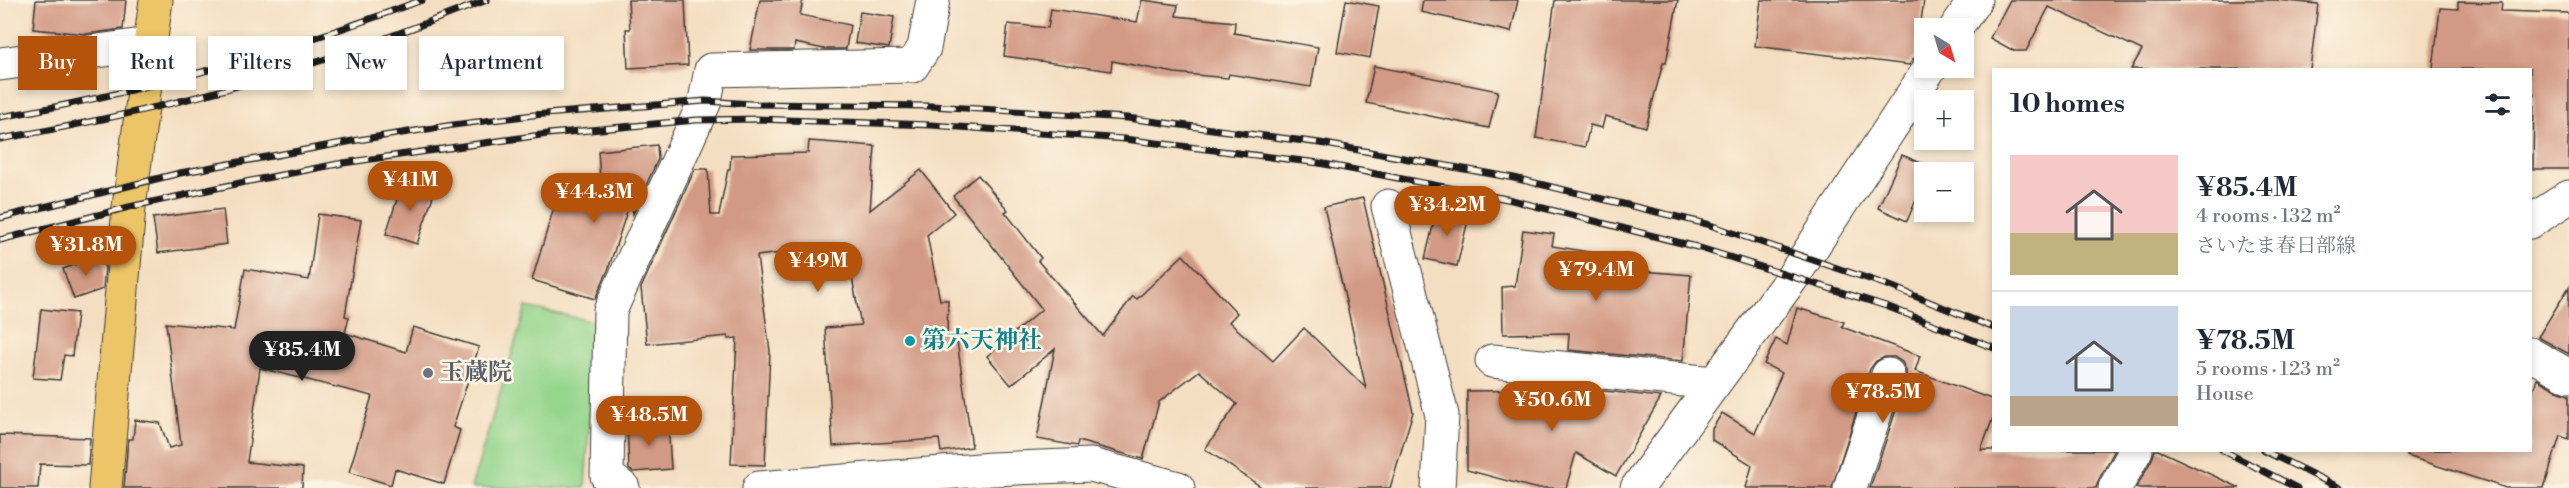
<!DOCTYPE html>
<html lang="en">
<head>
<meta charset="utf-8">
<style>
  body { margin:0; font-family:"Libre Bodoni","Noto Serif JP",serif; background:#f2f2f3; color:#1f2937; height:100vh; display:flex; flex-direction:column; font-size:22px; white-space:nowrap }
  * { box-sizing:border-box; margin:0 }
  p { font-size:20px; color:#747a83 }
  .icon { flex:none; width:33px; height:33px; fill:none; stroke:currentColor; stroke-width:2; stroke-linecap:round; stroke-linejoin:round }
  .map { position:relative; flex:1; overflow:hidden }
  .drawer { position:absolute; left:1992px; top:68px; width:540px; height:384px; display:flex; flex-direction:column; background:#fff; border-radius:0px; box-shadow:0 3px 9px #0003 }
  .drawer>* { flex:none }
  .guide { position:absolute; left:18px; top:36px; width:570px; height:54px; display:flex; gap:12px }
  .needle { width:39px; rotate:142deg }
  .fabs { position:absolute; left:1914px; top:18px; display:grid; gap:12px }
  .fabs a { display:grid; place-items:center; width:60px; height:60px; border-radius:0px; background:#fff; box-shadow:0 3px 9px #0003; font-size:30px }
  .price { position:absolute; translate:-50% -51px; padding:0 14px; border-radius:21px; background:#b45309; color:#fff; font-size:20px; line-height:39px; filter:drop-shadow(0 2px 3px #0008) }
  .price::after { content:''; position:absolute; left:50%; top:36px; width:18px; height:14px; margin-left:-9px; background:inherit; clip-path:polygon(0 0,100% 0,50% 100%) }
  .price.selected { background:#222; color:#fff }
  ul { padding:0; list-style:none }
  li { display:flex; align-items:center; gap:18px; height:150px; padding:0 18px }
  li+li { border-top:2px solid #e0e1e3 }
  li span { display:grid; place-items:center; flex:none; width:168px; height:120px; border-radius:0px; color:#555 }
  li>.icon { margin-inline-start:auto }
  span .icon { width:72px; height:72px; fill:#fffc; stroke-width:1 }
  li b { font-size:26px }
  h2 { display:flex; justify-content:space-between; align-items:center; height:72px; padding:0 18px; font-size:26px }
  .pill { padding:0 21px; border-radius:0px; background:#fff; box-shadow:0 3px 9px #0003; font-size:21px; line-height:54px }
  .pill.selected { background:#b45309; color:#fff }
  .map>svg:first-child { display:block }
  .green { fill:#95d68d; stroke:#587954; stroke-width:1.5 }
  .building { fill:#d29a84 }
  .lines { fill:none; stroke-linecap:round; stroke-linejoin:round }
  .street-casing { stroke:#3c3935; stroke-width:35 }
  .primary-casing { stroke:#3c3935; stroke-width:35 }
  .street { stroke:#fff; stroke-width:33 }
  .primary { stroke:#edc569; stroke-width:33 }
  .rail-casing { stroke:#1c1c1c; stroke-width:7 }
  .rail { stroke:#fcf5e5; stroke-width:4.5; stroke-dasharray:14; stroke-linecap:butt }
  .culture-dot { fill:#0f9aa8; stroke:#fcf5e5; stroke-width:2 }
  .worship-dot { fill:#6b7280; stroke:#fcf5e5; stroke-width:2 }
  .labels { text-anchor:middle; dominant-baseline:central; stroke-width:5; stroke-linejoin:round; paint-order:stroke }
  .culture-label { font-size:24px; font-weight:bold; fill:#0d838f; stroke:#fcf5e5; text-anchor:start }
  .worship-label { font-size:24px; font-weight:bold; fill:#5b616d; stroke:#fcf5e5; text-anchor:start }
</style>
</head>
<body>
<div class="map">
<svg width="2569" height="488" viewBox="0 0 2569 488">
  <rect width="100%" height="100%" fill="#fcf5e5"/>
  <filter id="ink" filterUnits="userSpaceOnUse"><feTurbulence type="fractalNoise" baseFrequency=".0167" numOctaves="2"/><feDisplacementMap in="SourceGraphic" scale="12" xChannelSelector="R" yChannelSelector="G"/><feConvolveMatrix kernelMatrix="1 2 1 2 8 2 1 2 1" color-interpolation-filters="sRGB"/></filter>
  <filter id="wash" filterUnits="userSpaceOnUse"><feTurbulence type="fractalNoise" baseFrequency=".008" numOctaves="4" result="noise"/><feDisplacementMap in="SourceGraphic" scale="24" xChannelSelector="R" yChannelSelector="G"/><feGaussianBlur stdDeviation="1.35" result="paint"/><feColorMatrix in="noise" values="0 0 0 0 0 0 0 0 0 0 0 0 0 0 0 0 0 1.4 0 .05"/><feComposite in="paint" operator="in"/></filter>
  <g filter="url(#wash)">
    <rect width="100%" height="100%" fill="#f4dec1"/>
    <polygon class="green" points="526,307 596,322 585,488 471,488"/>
    <g id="blocks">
      <g class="building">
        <polygon points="36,0 126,0 123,29 86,34 33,29"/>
        <polygon points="628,0 685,0 688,65 628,68 626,29 630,29"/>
        <polygon points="760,0 803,0 800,15 850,25 846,49 824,49 795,43 794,50 750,50"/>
        <polygon points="1142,0 1178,5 1176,16 1235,22 1234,33 1318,47 1311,87 1229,74 1228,78 1175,73 1112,61 1111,71 1004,56 1008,24 1048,28 1051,9 1137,22"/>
        <polygon points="1346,0 1379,6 1370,58 1337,52"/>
        <polygon points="1423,0 1518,0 1511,32 1421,12"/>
        <polygon points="1555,0 1678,0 1666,63 1663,63 1646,127 1605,116 1602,128 1590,125 1585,147 1536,138"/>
        <polygon points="1761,0 1924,0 1916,56 1909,65 1755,46"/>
        <polygon points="2010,0 2276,0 2318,4 2310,69 2131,69 2142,50 2049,7 2026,51 2014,51 1990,38"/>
        <polygon points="2458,2 2502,3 2501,11 2569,13 2569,169 2533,169 2534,94 2530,94 2530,69 2433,69 2440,8 2458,9"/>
        <polygon points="860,12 894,17 889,48 855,43"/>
        <polygon points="1374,66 1498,91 1489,128 1366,103"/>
        <polygon points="809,141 875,146 870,210 921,170 954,213 927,235 940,300 948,300 947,336 956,334 972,447 941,452 939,439 833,446 825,328 861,325 846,245 757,256 770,351 765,465 731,464 737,338 728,339 728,336 647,344 641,288 695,169 708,169 711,215 719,215 728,169 730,169 731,155 808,153"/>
        <polygon points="657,145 658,159 633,214 631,199 608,270 595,299 532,280 557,197 586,206 588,200 602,204 598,151"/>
        <polygon points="1902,155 1931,167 1928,172 1924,172 1924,181 1907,221 1878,208"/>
        <polygon points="978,175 1008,210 1005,212 1041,258 1038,261 1103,336 1133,296 1137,299 1183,255 1237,313 1229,322 1273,361 1304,328 1366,388 1324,207 1363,198 1413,412 1390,488 1263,488 1205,449 1237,404 1199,371 1159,402 1143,459 1078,441 1077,446 1037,439 1055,349 1011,385 987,356 1042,309 953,196"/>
        <polygon points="403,180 435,190 417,244 386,234"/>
        <polygon points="223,209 227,244 158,253 153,218"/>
        <polygon points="1437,209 1469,216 1457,266 1425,259"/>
        <polygon points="318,214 361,220 345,316 349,317 345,333 406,352 413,327 479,347 453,427 460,430 444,484 395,469 391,485 349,472 372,396 260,368 247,462 303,468 302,488 124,488 128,439 133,439 135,420 160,423 169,448 181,445 166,323 234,330 245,269 309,280"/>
        <polygon points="1523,230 1554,234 1552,246 1608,255 1606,268 1691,275 1683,361 1568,350 1569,333 1503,334 1502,287 1515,286"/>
        <polygon points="101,255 105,268 103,289 74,299 63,269"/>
        <polygon points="2569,287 2569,354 2538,337"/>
        <polygon points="1797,308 1844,322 1842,327 1920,356 1915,371 1994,400 1994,415 1981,450 2115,450 2099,479 2096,488 1870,488 1906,380 1906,371 1902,362 1894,357 1885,357 1876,361 1870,369 1832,488 1746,488 1752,465 1712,440 1712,429 1722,413 1755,433 1782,373 1764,364 1776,339 1787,345"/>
        <polygon points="41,309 77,313 72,356 64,355 60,380 33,378"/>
        <polygon points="2537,379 2560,392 2569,395 2569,439 2560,436 2544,488 2506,488 2407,456 2408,450 2530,450 2530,398"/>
        <polygon points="1567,387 1661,397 1616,476 1576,453 1566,488 1534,488 1467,470 1467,391 1567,390"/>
        <polygon points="668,422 671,469 633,472 629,469 627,425"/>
        <polygon points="0,435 90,438 88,465 40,464 38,488 0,488"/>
        <polygon points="2155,450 2158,450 2240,488 2136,488 2152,459"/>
      </g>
    </g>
  </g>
  <g filter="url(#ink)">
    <use href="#blocks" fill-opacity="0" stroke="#3c3935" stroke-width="1.5"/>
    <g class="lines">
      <defs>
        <g id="street">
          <polyline points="1956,28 1975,0"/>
          <polyline points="0,64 150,44"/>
          <polyline points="1388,206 1442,415 1438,488"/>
          <polyline points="2530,222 2569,197"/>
          <polyline points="2530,354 2569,376"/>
          <polyline points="1492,361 1714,383"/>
          <polyline points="623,488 607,476 610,311 705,101 711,70 912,66 924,48 933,0"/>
          <polyline points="759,488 991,469 1091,465 1178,488"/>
          <polyline points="1637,488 1792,278 1930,68"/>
          <polyline points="1850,488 1888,375"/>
          <polyline points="2115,488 2136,450"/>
        </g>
        <polyline id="primary" points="105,488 129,207 156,0"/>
      </defs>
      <use href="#street" class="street-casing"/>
      <use href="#primary" class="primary-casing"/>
      <use href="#street" class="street"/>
      <use href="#primary" class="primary"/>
      <defs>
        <g id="rail">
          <path d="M0,117c143,-24 286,-66 422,-117"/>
          <path d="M0,139c121,-21 242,-50 358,-91 43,-15 86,-32 129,-48"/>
          <polyline points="0,218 180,173 358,140 453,125 533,115 705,101 753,104 931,106 1127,118 1320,143 1514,178 1707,224 1890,286 1994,328"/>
          <polyline points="0,240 129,207 240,183 343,163 548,134 696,120 757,119 931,125 1124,139 1319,163 1512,200 1697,247 1886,306 1994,348"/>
          <polyline points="2222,450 2297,488"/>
          <polyline points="2263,450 2340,488"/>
        </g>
      </defs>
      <use href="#rail" class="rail-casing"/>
      <use href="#rail" class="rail"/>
    </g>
  </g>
  <circle class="culture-dot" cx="910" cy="341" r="6"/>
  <circle class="worship-dot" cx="428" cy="373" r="6"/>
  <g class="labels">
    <g class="culture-label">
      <text x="922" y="341">第六天神社</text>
    </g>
    <g class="worship-label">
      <text x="440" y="373">玉蔵院</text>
    </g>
  </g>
</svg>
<div class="fabs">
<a><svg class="needle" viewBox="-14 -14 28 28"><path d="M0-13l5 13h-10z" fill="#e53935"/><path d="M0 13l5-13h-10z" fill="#747a83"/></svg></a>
<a>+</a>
<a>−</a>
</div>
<b class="price" style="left:410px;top:212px">¥41M</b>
<b class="price" style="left:594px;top:224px">¥44.3M</b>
<b class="price" style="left:1447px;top:237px">¥34.2M</b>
<b class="price" style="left:86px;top:277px">¥31.8M</b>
<b class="price" style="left:818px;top:293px">¥49M</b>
<b class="price" style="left:1596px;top:302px">¥79.4M</b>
<b class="price selected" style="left:302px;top:382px">¥85.4M</b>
<b class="price" style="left:1883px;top:424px">¥78.5M</b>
<b class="price" style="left:1552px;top:432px">¥50.6M</b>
<b class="price" style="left:649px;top:447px">¥48.5M</b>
<div class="guide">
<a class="pill selected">Buy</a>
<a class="pill">Rent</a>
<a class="pill">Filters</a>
<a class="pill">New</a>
<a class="pill">Apartment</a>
</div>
<section class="drawer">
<h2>10 homes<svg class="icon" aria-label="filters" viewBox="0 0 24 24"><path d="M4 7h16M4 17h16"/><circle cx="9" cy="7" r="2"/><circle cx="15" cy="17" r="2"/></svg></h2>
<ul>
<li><span style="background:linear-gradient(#f6c9c9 65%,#c2b280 0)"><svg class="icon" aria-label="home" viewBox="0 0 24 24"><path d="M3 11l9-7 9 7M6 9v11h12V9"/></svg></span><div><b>¥85.4M</b><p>4 rooms · 132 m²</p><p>さいたま春日部線</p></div></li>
<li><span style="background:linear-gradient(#c9d6e8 75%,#b9a48a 0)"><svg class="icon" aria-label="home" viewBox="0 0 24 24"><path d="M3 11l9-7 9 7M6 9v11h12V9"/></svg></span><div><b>¥78.5M</b><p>5 rooms · 123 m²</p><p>House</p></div></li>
</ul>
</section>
</div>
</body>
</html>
